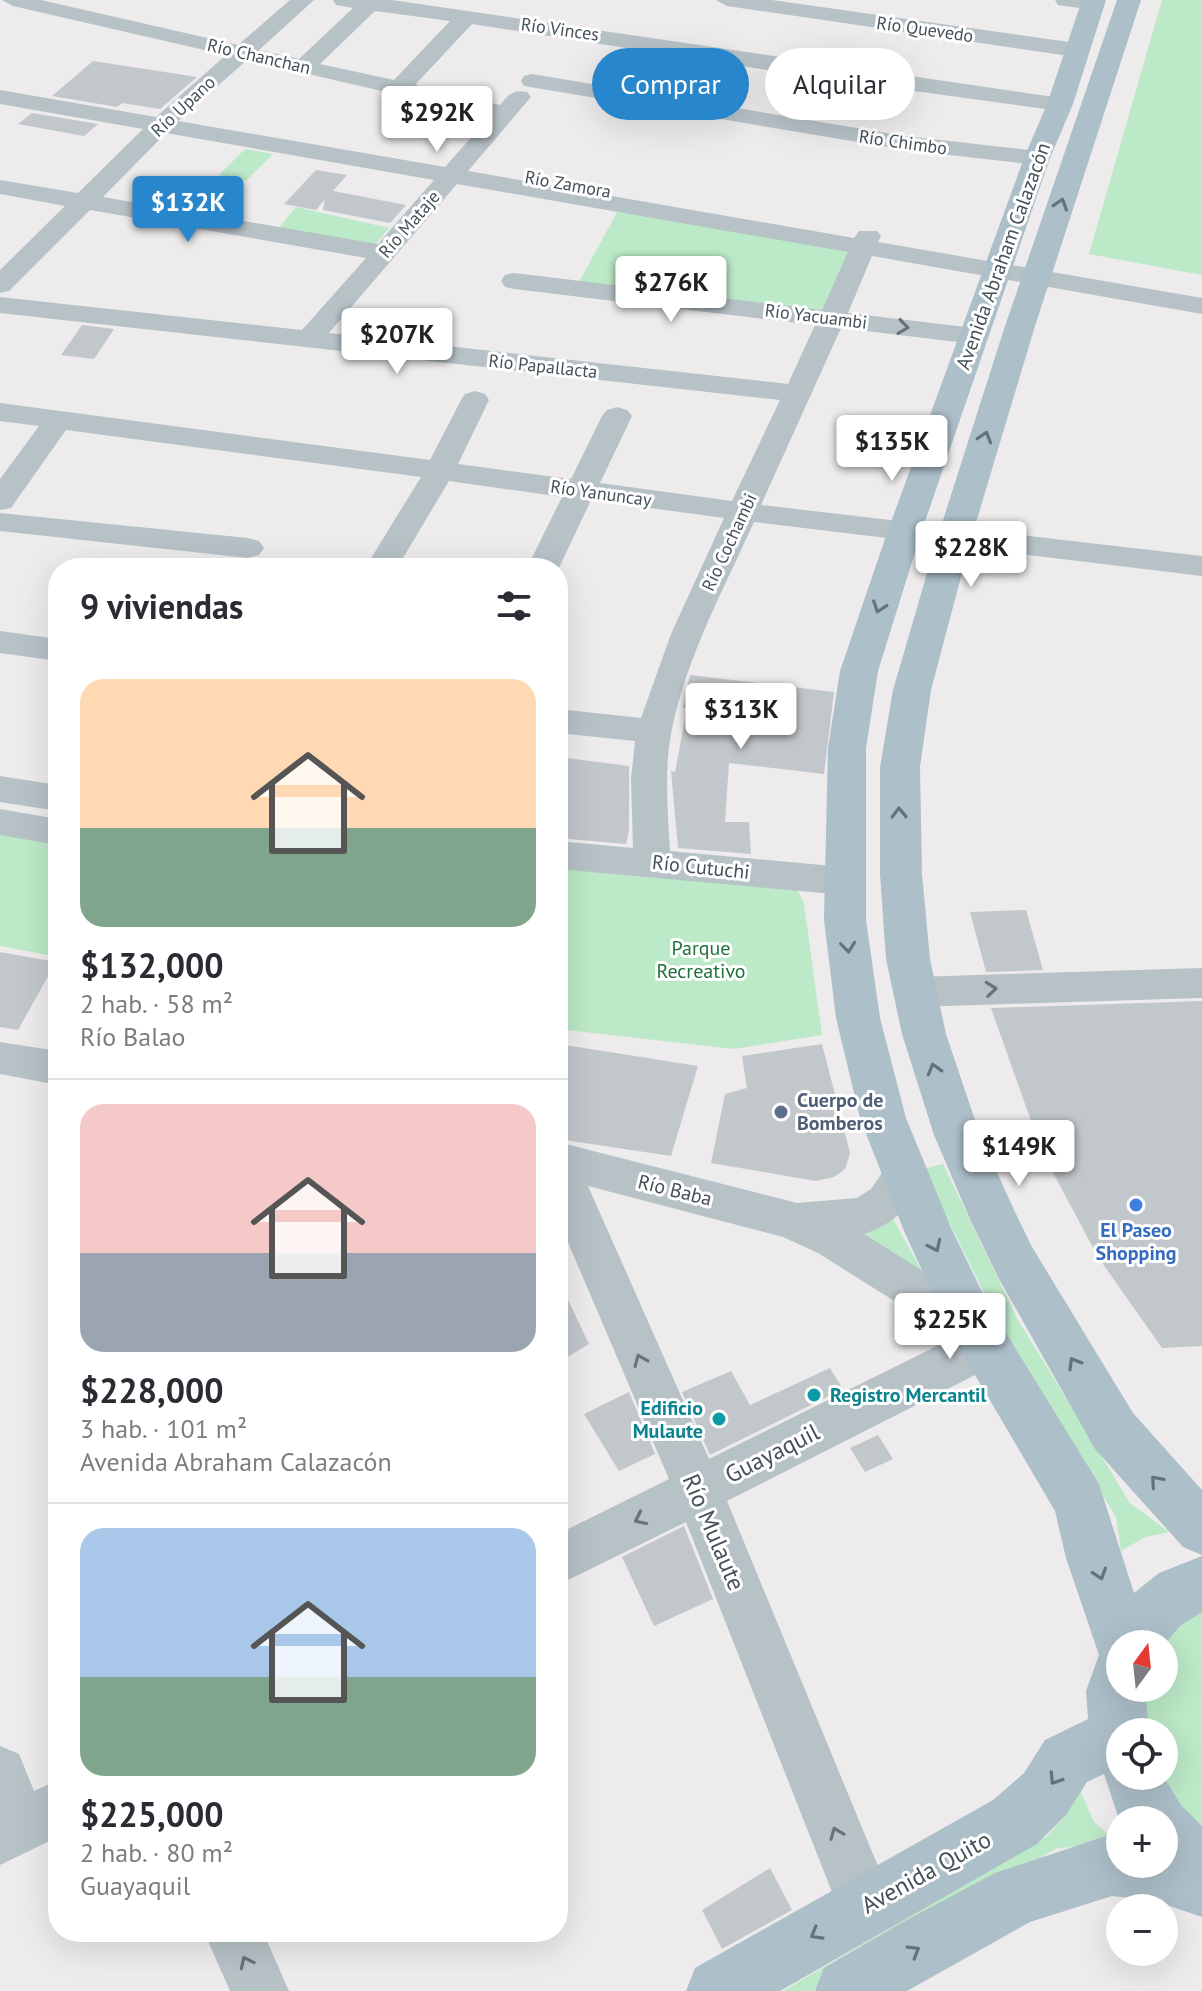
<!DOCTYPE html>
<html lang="es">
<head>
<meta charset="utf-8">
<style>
  body { margin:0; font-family:"PT Sans",sans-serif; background:#f7f7f7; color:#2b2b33; height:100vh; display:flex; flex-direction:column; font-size:30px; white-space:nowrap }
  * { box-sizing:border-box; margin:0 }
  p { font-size:26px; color:#7c7c81 }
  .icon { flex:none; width:44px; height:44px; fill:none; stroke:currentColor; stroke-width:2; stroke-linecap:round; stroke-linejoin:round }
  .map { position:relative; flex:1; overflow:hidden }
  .details { position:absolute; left:48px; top:558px; width:520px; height:1384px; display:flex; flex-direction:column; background:#fff; border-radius:32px; box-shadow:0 8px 32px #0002 }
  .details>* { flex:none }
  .top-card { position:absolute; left:592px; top:48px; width:490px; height:72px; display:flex; gap:16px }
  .needle { width:52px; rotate:15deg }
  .fabs { position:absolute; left:1106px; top:1630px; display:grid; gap:16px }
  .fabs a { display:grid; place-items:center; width:72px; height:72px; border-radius:50%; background:#fff; box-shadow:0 8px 32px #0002; font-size:40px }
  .price { position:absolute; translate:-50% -68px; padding:0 18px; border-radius:8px; background:#fff; color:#222; font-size:26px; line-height:52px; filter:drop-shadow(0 2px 4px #0008) }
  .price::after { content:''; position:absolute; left:50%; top:48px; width:24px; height:18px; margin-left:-12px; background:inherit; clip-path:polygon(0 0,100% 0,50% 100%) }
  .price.on { background:#2886cc; color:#fff }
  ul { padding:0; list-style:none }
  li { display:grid; align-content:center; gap:16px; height:424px; padding:0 32px }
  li+li { border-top:2px solid #e1e1e2 }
  li span { display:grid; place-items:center; height:248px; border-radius:24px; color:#555 }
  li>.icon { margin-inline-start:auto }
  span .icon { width:144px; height:144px; fill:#fffc; stroke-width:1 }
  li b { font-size:34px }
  h2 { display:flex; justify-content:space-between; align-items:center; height:96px; padding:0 32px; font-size:34px }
  .pill { padding:0 28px; border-radius:36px; background:#fff; box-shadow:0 8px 32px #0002; font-size:28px; line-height:72px }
  .pill.on { background:#2886cc; color:#fff }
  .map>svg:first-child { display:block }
  .green { fill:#bce9c7 }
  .building { fill:#c2c7cb }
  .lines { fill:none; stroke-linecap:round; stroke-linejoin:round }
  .minor { fill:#b7c2c7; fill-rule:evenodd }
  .major { fill:#adbfc9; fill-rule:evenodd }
  .oneway { stroke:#647279 }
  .oneway2 { stroke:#677379 }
  .service-dot { fill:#5c6f8a; stroke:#fff; stroke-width:3 }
  .shop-dot { fill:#3f7fe0; stroke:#fff; stroke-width:3 }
  .culture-dot { fill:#0f9aa8; stroke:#fff; stroke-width:3 }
  .labels { text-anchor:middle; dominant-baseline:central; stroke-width:6; stroke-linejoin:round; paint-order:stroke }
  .far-street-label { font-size:18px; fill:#455157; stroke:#fff }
  .street-label { font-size:20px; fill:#455157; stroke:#fff }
  .park-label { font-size:20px; fill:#1e713c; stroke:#fff }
  .service-label { font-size:20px; font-weight:bold; fill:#4e5e75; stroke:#fff; text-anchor:start }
  .shop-label { font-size:20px; font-weight:bold; fill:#366cbe; stroke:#fff }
  .culture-label { font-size:20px; font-weight:bold; fill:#0d838f; stroke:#fff; text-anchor:start }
  .near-street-label { font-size:24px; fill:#455157; stroke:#fff }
</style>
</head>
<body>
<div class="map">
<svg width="1202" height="1991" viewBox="0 0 1202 1991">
  <rect width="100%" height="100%" fill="#eeebec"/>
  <g class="green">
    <polygon points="1162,0 1202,0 1202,275 1089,254"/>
    <polygon points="245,149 273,154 246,181 219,175"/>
    <polygon points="296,207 389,228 372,249 277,230"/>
    <polygon points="620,207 852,249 822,310 579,282"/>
    <polygon points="0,812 58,820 58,957 0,946"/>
    <polygon points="558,858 782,884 798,891 804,904 822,1035 734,1049 558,1029"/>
    <polygon points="943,1164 1018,1320 1130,1503 1169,1532 1145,1537 1121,1551 1116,1517 1000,1325 923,1169"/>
    <polygon points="891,1215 930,1286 849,1233"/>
    <polygon points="1202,1609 1202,1825 1188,1815 1157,1776 1164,1776 1164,1732 1139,1732 1136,1688 1164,1688 1164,1644 1153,1644"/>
    <polygon points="1079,1788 1094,1822 1119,1844 1057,1848 812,1991 783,1991 1047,1836 1066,1815"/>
  </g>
  <g class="building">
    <polygon points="93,61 197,77 160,109 122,103 117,107 52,96"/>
    <polygon points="32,113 98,124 84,136 18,124"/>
    <polygon points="316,170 347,175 333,191 406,205 390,223 323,210 325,199 316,210 284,204"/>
    <polygon points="82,325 114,329 94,359 61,355"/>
    <polygon points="690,675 834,692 824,774 729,763 725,822 749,822 751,854 678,848 671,771 675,772 687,708 683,708"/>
    <polygon points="567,758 629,766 629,830 626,844 558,838 558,793"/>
    <polygon points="1026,910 1043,970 986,972 970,912"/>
    <polygon points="0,952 56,962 18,1030 0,1027"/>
    <polygon points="1202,1001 1202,1346 1162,1348 1098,1257 1042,1152 991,1008"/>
    <polygon points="822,1044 850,1153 845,1169 834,1177 816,1181 711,1163 725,1094 747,1088 742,1056"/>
    <polygon points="565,1045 698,1066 671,1156 558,1139 558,1065"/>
    <polygon points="558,1279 589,1344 558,1363"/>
    <polygon points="830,1368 843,1389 710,1455 682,1392 731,1371 750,1405"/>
    <polygon points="629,1392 655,1454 619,1471 584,1414"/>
    <polygon points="878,1435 893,1459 865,1472 850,1448"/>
    <polygon points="684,1526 713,1599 654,1626 622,1557"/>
    <polygon points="770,1868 792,1910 722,1949 702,1910"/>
  </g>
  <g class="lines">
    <g class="minor">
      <path d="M2,0h39l197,45 52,-45h24l-55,50 40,9 54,-51 -17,-3 -3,-5h59l676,99 4,5 -4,5 -8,2 -255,-35 -333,-52 -57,61 85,20c9,-11 13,-16 27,-13l4,5 -63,74 386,67 5,-7h18l4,5 -3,6 324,56v16l-330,-58 -24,57 126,15 10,2 4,6 -4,6 -10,2 -133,-16 -80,177 441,51v20l-448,-54c-32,71 -74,147 -85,225 -4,35 -1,70 1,104l174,16 13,4 6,10 -6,10 -13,4 -286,-26v-28l75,7 -2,-69 4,-38 -77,-8v-24l83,9 30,-84 53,-116 -133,-18 -33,70 -31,-2 35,-71 -113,-16 -52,87h-32l56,-91 -355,-47 -55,78 -11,2v-31l39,-53 -39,-5v-18l430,57 31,-60 4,-6 10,-3 10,3 4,6 -31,64 113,15 31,-63 5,-6 10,-3 10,3 5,6 -32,67 132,18 48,-101 -780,-87v-16l302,33 64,-72 -276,-48 -81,81 -9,2v-23l65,-64 -65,-12v-14l78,13 65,-64 -143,-25v-14l156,27 70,-62 -213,-49zM375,11l75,10 -56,59 -74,-16zM247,60l243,56 -45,51 -267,-46zM166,133l268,47 -56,64 -275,-47zM457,184l391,68 -26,58 -308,-37 -9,2 -4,6 4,6 9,2 301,36 -27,59 -459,-51z"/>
      <polygon points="716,0 772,0 1076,43 1087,50 1076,57 727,6"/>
      <polygon points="1055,0 1101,0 1104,4 1093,10 1058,5"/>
      <polygon points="532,74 905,136 1037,151 1046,153 1049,158 1046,163 1037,165 905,150 524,86 521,81 524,76"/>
      <polygon points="0,513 248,538 259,541 264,548 259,555 248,558 0,531"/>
      <polygon points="0,631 58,639 58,661 0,653"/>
      <polygon points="0,776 58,785 58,811 0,802"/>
      <polygon points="0,809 58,819 58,845 0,835"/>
      <polygon points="1202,968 1202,998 913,1007 899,1003 893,992 899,981 913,977"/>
      <polygon points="0,1042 58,1051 58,1085 0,1074"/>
      <path d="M558,1142l239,61 60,-5 14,-9 19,-28 15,-5 15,5 7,13c-16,31 -29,48 -63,60l67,42 54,27 7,15 -3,7 11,4 7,15 -7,15 -13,10 -260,132 167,404 -9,20 -20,9 -20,-9 -159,-403 -128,63v-51l111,-55 -111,-260zM588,1186l195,51 35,16 81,51 60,31 -250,124z"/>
      <polygon points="0,1746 19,1754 34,1791 58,1780 58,1837 0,1865"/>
      <polygon points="204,1932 263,1932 289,1991 230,1991"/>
    </g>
    <g class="major">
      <polygon points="1082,0 1106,0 1073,104 1050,158 921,533 878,671 866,748 866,920 880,1018 906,1118 952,1230 987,1302 1099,1484 1134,1593 1159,1573 1202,1556 1202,1612 1180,1626 1164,1645 1120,1644 1120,1688 1145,1688 1149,1732 1120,1732 1120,1776 1163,1776 1181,1805 1202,1826 1202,1917 1155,1901 1112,1896 1030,1922 907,1991 815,1991 824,1968 905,1921 995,1873 1112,1834 1120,1835 1120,1864 1164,1864 1164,1820 1120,1822 1104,1774 1087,1782 1066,1815 1037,1844 780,1991 686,1991 695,1968 993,1800 1024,1773 1045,1740 1088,1719 1086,1691 1099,1655 1066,1558 1055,1511 951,1334 904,1231 860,1118 836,1018 824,920 828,748 840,671 887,533 1024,158 1047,104"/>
      <polygon points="1117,0 1141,0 1035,326 971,539 931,690 920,767 922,874 930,959 946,1034 980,1135 1015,1212 1032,1247 1133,1413 1202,1490 1202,1555 1183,1547 1095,1449 998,1277 969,1217 934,1135 902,1034 886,959 880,874 880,767 893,690 937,539 1005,326"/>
    </g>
  </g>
  <defs><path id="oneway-chevron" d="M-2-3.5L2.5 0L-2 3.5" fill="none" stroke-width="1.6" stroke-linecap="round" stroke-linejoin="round" transform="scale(2)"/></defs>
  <g class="oneway">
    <use href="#oneway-chevron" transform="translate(1061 204) rotate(-72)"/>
    <use href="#oneway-chevron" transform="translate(985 437) rotate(-73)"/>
    <use href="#oneway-chevron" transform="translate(879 607) rotate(109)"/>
    <use href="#oneway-chevron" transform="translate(899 813) rotate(-91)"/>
    <use href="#oneway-chevron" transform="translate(848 947) rotate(84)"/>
    <use href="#oneway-chevron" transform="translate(934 1069) rotate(-106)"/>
    <use href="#oneway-chevron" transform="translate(935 1246) rotate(65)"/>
    <use href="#oneway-chevron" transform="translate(1074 1363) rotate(-120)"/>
    <use href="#oneway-chevron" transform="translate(1156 1481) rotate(-131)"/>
    <use href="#oneway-chevron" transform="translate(1100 1574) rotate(72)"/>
    <use href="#oneway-chevron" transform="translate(1055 1779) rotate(123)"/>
    <use href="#oneway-chevron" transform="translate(816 1934) rotate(150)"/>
    <use href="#oneway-chevron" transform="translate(914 1951) rotate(-31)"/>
  </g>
  <g class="oneway2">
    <use href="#oneway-chevron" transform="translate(903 327) rotate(8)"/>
    <use href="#oneway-chevron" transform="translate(991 989) rotate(-6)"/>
    <use href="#oneway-chevron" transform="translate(640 1360) rotate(-113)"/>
    <use href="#oneway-chevron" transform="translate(640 1519) rotate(154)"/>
    <use href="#oneway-chevron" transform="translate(836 1833) rotate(-112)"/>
    <use href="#oneway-chevron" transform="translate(246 1962) rotate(-115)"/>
  </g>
  <circle class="service-dot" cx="781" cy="1112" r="8"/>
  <circle class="shop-dot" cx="1136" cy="1205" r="8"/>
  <g class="culture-dot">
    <circle cx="814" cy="1395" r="8"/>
    <circle cx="719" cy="1419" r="8"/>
  </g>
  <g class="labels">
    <g class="far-street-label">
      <text transform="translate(560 29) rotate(8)">Río Vinces</text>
      <text transform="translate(925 29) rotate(8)">Río Quevedo</text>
      <text transform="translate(259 56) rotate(13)">Río Chanchan</text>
      <text transform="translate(183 106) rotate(-43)">Río Upano</text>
      <text transform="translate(903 142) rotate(8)">Río Chimbo</text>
      <text transform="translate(568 184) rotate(10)">Río Zamora</text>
      <text transform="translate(409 224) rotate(-49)">Río Mataje</text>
      <text transform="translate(816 316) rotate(7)">Río Yacuambi</text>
      <text transform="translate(543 366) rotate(6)">Río Papallacta</text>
      <text transform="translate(601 493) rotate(8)">Río Yanuncay</text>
      <text transform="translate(729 542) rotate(-65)">Río Cochambi</text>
    </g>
    <g class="street-label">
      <text transform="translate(1003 256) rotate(-70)">Avenida Abraham Calazacón</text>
      <text transform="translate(701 867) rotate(6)">Río Cutuchi</text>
      <text transform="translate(675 1190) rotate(14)">Río Baba</text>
    </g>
    <g class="park-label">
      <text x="701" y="948">Parque<tspan x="701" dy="23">Recreativo</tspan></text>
    </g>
    <g class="service-label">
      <text x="797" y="1100">Cuerpo de<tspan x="797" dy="23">Bomberos</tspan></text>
    </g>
    <g class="shop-label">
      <text x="1136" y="1230">El Paseo<tspan x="1136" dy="23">Shopping</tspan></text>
    </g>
    <g class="culture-label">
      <text x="830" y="1395">Registro Mercantil</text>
      <text x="703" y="1408" text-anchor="end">Edificio<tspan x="703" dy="23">Mulaute</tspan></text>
    </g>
    <g class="near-street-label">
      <text transform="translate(772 1453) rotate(-27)">Guayaquil</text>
      <text transform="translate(714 1532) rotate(67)">Río Mulaute</text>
      <text transform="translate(926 1872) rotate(-29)">Avenida Quito</text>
    </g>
  </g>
</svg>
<div class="fabs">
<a><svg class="needle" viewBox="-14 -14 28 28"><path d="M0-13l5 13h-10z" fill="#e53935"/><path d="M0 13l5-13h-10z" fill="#7c7c81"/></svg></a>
<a><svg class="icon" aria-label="locate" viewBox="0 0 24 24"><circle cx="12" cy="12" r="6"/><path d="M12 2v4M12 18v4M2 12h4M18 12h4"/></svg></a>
<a>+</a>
<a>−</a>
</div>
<b class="price" style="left:437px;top:154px">$292K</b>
<b class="price on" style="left:188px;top:244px">$132K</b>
<b class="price" style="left:671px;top:324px">$276K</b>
<b class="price" style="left:397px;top:376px">$207K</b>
<b class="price" style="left:892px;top:483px">$135K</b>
<b class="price" style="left:971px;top:589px">$228K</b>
<b class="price" style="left:741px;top:751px">$313K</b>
<b class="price" style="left:1019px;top:1188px">$149K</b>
<b class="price" style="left:950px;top:1361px">$225K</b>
<div class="top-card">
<a class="pill on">Comprar</a>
<a class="pill">Alquilar</a>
</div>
<section class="details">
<h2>9 viviendas<svg class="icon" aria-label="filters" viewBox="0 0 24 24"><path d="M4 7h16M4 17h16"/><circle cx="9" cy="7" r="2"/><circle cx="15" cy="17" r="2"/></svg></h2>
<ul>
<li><span style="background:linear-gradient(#ffd9b3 60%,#7fa58c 0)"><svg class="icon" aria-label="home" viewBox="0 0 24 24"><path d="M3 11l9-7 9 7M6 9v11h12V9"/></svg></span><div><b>$132,000</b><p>2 hab. · 58 m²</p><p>Río Balao</p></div></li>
<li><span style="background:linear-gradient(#f6c9c9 60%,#9aa5b1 0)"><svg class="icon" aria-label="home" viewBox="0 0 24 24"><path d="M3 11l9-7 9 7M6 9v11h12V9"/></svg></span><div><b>$228,000</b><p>3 hab. · 101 m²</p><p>Avenida Abraham Calazacón</p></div></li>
<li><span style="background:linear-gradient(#a9c7e8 60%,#7fa58c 0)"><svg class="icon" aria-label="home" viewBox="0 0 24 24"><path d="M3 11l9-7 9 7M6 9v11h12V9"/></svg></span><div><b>$225,000</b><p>2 hab. · 80 m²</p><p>Guayaquil</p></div></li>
</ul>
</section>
</div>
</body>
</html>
